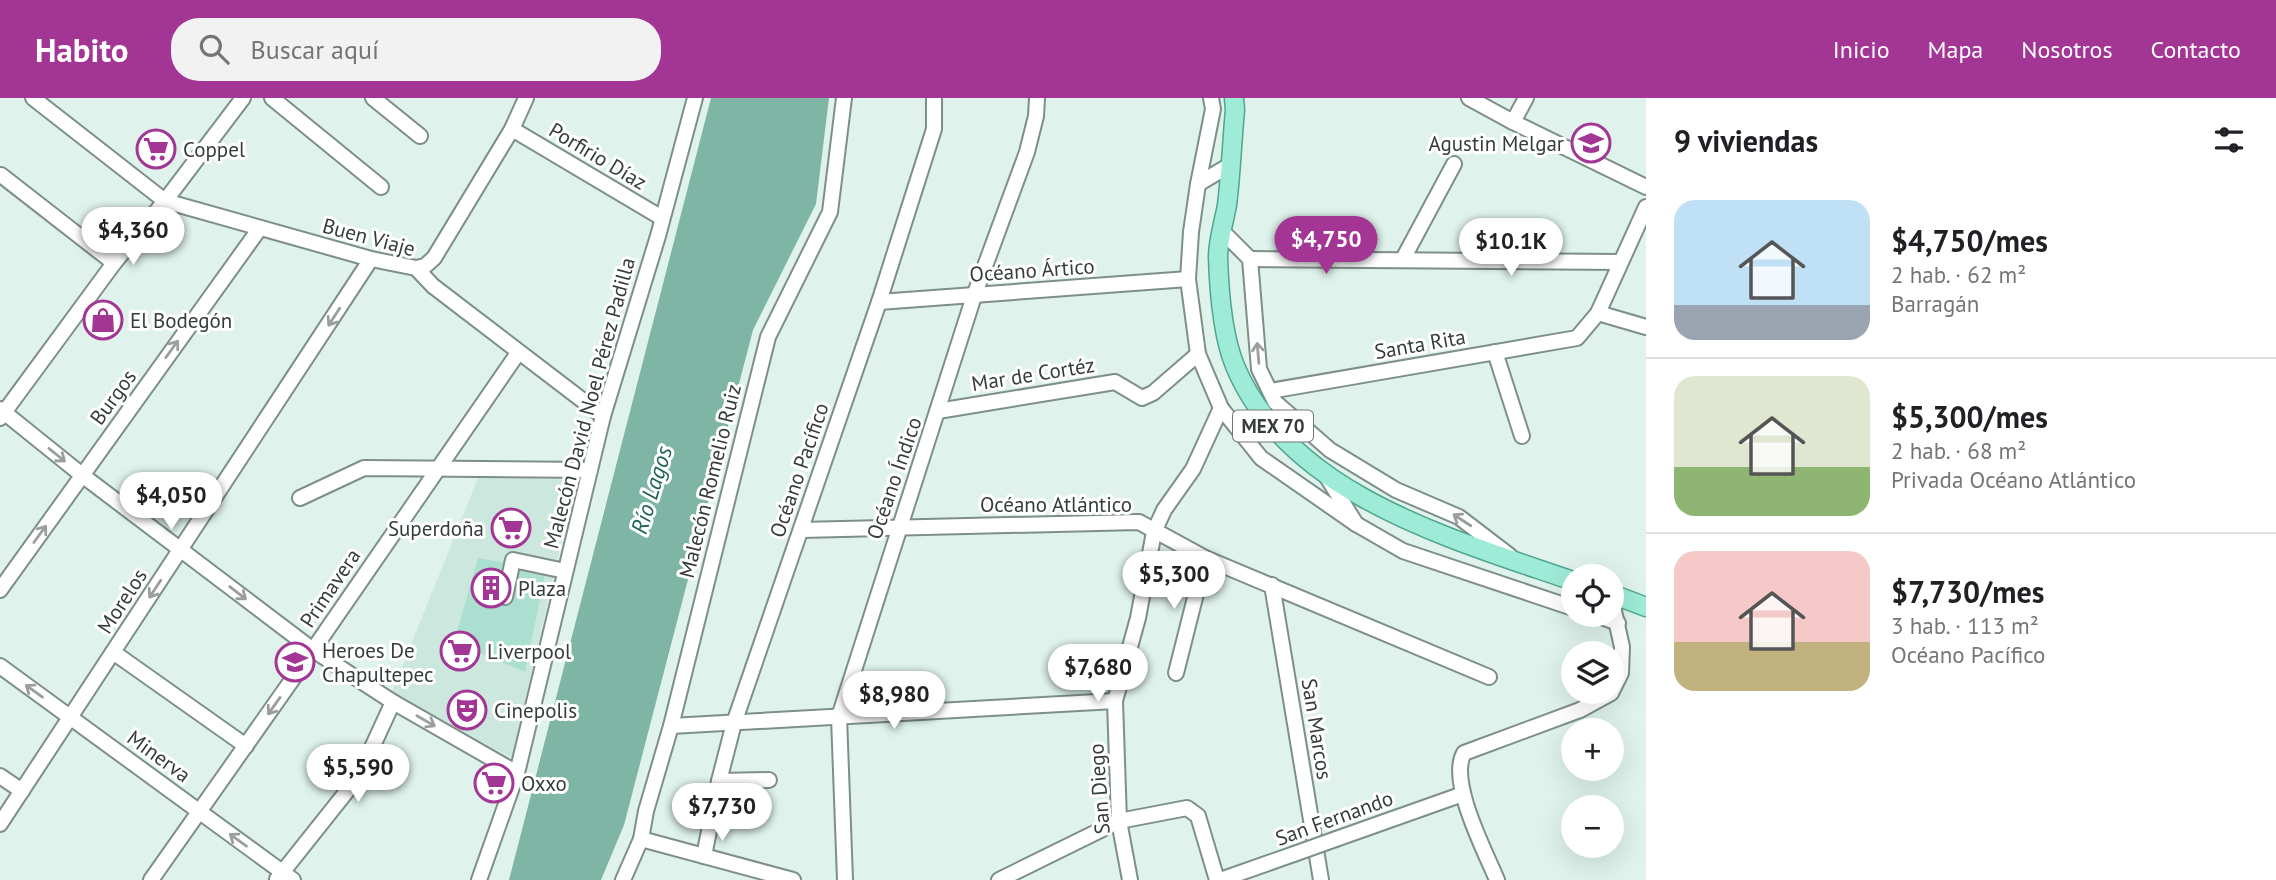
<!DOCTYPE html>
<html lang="es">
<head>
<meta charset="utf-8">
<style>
  body { margin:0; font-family:"PT Sans",sans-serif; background:#f2f2f2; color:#202124; height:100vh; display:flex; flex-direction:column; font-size:26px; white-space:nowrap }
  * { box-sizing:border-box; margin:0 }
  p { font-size:23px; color:#757577 }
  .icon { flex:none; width:38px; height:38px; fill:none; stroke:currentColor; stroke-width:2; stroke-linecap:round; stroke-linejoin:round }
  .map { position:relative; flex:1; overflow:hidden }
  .sheet { display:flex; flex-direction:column; background:#fff; width:630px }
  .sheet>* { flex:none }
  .buttons { position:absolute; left:1561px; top:466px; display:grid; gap:14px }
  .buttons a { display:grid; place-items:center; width:63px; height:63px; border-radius:50%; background:#fff; box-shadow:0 7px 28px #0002; font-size:35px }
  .price { position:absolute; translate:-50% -60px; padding:0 16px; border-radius:24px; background:#fff; color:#222; font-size:23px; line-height:46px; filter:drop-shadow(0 2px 4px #0008) }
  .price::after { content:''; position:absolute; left:50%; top:42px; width:21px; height:16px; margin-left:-10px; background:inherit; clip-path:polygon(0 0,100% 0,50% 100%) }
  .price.current { background:#a33695; color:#fff }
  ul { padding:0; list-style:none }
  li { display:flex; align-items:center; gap:21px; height:175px; padding:0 28px }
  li+li { border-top:2px solid #e0e0e0 }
  li span { display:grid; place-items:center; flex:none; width:196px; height:140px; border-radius:21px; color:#555 }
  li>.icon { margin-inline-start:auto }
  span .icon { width:84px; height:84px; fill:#fffc; stroke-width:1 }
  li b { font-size:30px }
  h2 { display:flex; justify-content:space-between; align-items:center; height:84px; padding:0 28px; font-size:30px }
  header { display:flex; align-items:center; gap:42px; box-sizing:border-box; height:98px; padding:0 35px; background:#a33695; color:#fff }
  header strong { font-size:33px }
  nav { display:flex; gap:38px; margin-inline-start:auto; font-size:24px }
  .search { width:490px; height:63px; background:#f2f2f2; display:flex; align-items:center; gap:18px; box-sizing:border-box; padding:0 24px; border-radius:28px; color:#757577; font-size:26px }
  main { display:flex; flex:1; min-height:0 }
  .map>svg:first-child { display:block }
  .built { fill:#cce7de }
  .green { fill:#abe0d0 }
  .water { fill:#7eb5a5 }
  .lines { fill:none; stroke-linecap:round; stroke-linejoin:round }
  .minor-casing { stroke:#7e8f8a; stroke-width:18 }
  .major-casing { stroke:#50a590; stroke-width:21 }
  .minor { stroke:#fff; stroke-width:14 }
  .major { stroke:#9eebd8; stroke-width:18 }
  .minor-bridge-casing { stroke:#7e8f8a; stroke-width:18; stroke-linecap:butt }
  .minor-bridge { stroke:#fff; stroke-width:14 }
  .oneway { stroke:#9a9e9c }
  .labels { text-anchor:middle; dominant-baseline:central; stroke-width:6; stroke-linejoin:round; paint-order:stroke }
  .shield { fill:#fff; stroke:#727675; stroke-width:2 }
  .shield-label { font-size:19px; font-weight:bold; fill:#353c3a }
  .poi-label { font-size:21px; fill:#353c3a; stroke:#fff; text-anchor:start }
  .street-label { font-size:21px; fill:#353c3a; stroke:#fff }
  .water-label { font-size:23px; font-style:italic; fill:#1e6353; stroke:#fff }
</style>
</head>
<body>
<header>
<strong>Habito</strong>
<div class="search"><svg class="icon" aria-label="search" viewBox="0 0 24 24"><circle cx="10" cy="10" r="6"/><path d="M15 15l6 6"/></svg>Buscar aquí</div>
<nav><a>Inicio</a><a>Mapa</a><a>Nosotros</a><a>Contacto</a></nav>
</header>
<main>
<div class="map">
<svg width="1646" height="782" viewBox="0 0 1646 782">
  <rect width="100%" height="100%" fill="#dff2ec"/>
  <polygon class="built" points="478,380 576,381 512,660 392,594"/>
  <polygon class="green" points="478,460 546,472 525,574 454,544"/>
  <polygon class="water" points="711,0 829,0 816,106 753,232 624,727 601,782 509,782"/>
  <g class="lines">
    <defs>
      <g id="minor">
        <polyline points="33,0 165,103 371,161 416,170 433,188 603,318"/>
        <polyline points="272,0 381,89"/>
        <polyline points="373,0 420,38"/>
        <polyline points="1469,0 1513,24 1646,89"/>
        <polyline points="1513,24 1526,0"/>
        <polyline points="512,31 662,120"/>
        <polyline points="1230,67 1198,86 1191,134 1188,181 1198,256 1221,310 1261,360 1356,426"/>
        <polyline points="1,77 114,165"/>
        <polyline points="1198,86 1213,11 1211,0"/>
        <polyline points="1222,133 1250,161 1259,271 1275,304 1330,352 1396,392 1459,419 1510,458"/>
        <polyline points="1250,161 1620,164"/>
        <polyline points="1403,161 1454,66"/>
        <polyline points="416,170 425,168 434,160 512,31 526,0"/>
        <polyline points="879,204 1188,181"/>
        <polyline points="1598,215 1646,229"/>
        <polyline points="1495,254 1522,338"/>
        <polyline points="1270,293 1577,240 1598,215 1646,109"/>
        <polyline points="0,311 82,377 313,552 393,604 517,675"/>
        <polyline points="938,313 1115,284 1142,300 1153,295 1198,256"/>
        <polyline points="0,320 114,165 165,103 243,0"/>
        <polyline points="1327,379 1356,426 1403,453 1573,510"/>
        <polyline points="300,400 364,370 590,372"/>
        <polyline points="801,432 1139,424 1205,460 1489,579"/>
        <polyline points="1272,487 1321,782"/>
        <polyline points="0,492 260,130"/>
        <polyline points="505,499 513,462 565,473"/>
        <polyline points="1593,516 1618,525"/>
        <polyline points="113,554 246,648"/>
        <polyline points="0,568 293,782"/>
        <polyline points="1176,575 1205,460"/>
        <polyline points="671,628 1115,603"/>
        <polyline points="0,678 22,693"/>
        <polyline points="719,683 769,682"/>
        <polyline points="0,726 371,161"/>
        <polyline points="641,741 793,782"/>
        <polyline points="1336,741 1463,696"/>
        <polyline points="704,758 719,683 734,625 879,204 934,31 934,0"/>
        <polyline points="277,781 359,678 393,604"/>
        <polyline points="151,782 313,552 518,255"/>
        <polyline points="479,782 517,675 603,318 658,138 695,0"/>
        <polyline points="623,782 641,741 646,713 671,628 768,239 830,114 844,0"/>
        <polyline points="845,782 839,619 974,198 1027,54 1036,18 1037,0"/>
        <polyline points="999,782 1119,723 1187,710 1198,718 1217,782"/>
        <polyline points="1130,782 1119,723 1115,603 1138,520 1154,434 1164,412 1193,371 1221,310"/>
        <polyline points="1220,782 1294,756"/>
        <path d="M1497,782c-12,-29 -49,-99 -33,-127l116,-43 31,-17 10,-20 1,-26 -10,-45"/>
      </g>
      <g id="major">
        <path d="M1234,0l1,12c-3,31 -4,63 -8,95 -3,17 -9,35 -9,52 1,32 5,80 17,109 54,129 217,173 338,215"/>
        <polyline points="1612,496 1646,509"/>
      </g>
    </defs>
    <use href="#minor" class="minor-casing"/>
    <use href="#major" class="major-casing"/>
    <use href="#minor" class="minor"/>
    <use href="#major" class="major"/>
    <defs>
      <polyline id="minor-bridge" points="1294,756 1336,741"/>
    </defs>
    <use href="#minor-bridge" class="minor-bridge-casing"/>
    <use href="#minor-bridge" class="minor-bridge"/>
  </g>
  <defs><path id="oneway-shaft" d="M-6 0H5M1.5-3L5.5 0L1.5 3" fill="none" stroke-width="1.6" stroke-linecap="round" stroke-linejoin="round" transform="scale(1.75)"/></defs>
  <g class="oneway">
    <use href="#oneway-shaft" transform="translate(334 219) rotate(123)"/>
    <use href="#oneway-shaft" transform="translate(172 251) rotate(-54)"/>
    <use href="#oneway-shaft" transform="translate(1258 255) rotate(-95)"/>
    <use href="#oneway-shaft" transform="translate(57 357) rotate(39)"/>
    <use href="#oneway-shaft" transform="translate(1462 422) rotate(-147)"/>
    <use href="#oneway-shaft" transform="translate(40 436) rotate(-54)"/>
    <use href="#oneway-shaft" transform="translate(155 491) rotate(123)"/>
    <use href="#oneway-shaft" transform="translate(238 495) rotate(38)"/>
    <use href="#oneway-shaft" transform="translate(34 593) rotate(-144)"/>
    <use href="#oneway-shaft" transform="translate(274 608) rotate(125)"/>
    <use href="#oneway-shaft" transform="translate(426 623) rotate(30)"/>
    <use href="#oneway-shaft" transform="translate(238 742) rotate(-144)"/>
  </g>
  <defs>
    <symbol id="school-ring" viewBox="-11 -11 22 22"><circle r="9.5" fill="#fff" stroke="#a33695" stroke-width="1.5"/><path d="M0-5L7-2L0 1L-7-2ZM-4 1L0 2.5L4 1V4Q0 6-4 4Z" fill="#a33695"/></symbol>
    <symbol id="supermarket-ring" viewBox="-11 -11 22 22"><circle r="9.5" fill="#fff" stroke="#a33695" stroke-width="1.5"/><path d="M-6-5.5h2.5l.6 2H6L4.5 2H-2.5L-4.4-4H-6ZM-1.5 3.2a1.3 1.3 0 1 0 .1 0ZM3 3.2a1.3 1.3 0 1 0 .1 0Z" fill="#a33695"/></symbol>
    <symbol id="shop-ring" viewBox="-11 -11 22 22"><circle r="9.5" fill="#fff" stroke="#a33695" stroke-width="1.5"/><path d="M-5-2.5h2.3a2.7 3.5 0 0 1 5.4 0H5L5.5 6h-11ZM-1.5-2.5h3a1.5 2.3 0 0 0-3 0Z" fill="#a33695"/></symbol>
    <symbol id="building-ring" viewBox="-11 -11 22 22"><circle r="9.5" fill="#fff" stroke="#a33695" stroke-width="1.5"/><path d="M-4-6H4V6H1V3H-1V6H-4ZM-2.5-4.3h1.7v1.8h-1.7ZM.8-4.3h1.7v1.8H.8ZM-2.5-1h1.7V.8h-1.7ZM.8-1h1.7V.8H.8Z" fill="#a33695"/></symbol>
    <symbol id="theatre-ring" viewBox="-11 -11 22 22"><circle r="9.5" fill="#fff" stroke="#a33695" stroke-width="1.5"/><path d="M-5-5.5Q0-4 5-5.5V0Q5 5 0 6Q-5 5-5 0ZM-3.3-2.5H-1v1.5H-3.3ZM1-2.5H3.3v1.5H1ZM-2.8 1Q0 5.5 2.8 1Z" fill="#a33695"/></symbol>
  </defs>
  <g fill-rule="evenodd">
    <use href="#school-ring" x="1569" y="23" width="44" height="44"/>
    <use href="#supermarket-ring" x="134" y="29" width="44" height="44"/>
    <use href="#shop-ring" x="81" y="200" width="44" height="44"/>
    <use href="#supermarket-ring" x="489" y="408" width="44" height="44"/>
    <use href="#building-ring" x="469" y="468" width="44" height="44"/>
    <use href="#supermarket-ring" x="438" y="531" width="44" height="44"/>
    <use href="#school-ring" x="273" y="542" width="44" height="44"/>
    <use href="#theatre-ring" x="445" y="590" width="44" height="44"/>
    <use href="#supermarket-ring" x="472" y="663" width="44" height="44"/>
  </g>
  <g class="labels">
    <rect class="shield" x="1233" y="312.5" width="80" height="31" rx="5"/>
    <g class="shield-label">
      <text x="1273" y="328">MEX 70</text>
    </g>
    <g class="poi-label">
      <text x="1564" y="45" text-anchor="end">Agustin Melgar</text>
      <text x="183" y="51">Coppel</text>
      <text x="130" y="222">El Bodegón</text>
      <text x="484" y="430" text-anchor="end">Superdoña</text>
      <text x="518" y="490">Plaza</text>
      <text x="322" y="552">Heroes De<tspan x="322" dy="24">Chapultepec</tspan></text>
      <text x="487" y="553">Liverpool</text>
      <text x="494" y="612">Cinepolis</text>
      <text x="521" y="685">Oxxo</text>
    </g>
    <g class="street-label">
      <text transform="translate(598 58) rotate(31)">Porfirio Díaz</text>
      <text transform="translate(369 139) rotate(15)">Buen Viaje</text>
      <text transform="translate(1032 172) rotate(-4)">Océano Ártico</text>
      <text transform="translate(1420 246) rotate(-10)">Santa Rita</text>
      <text transform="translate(1033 276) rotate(-9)">Mar de Cortéz</text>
      <text transform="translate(113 299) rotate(-54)">Burgos</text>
      <text transform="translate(589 305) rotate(-75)">Malecón David Noel Pérez Padilla</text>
      <text transform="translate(799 372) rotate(-71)">Océano Pacífico</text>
      <text transform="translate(894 380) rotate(-71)">Océano Índico</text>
      <text transform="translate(710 383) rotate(-76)">Malecón Romelio Ruiz</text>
      <text x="1056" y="406">Océano Atlántico</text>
      <text transform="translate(330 490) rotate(-56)">Primavera</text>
      <text transform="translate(122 503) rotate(-57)">Morelos</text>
      <text transform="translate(1317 631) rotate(81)">San Marcos</text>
      <text transform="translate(159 658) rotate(36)">Minerva</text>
      <text transform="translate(1099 691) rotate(-94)">San Diego</text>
      <text transform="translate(1334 720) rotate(-20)">San Fernando</text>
    </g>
    <g class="water-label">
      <text transform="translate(651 392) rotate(-73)">Río Lagos</text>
    </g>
  </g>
</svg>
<div class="buttons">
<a><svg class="icon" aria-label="locate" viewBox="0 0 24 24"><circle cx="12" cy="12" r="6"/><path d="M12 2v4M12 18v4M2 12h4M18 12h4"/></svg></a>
<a><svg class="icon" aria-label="layers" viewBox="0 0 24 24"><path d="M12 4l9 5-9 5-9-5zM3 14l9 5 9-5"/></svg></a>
<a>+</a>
<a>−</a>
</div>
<b class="price" style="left:133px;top:169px">$4,360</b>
<b class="price current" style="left:1326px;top:178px">$4,750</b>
<b class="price" style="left:1511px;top:180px">$10.1K</b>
<b class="price" style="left:171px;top:434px">$4,050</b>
<b class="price" style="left:1174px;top:513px">$5,300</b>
<b class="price" style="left:1098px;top:606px">$7,680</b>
<b class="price" style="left:894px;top:633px">$8,980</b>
<b class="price" style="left:358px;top:706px">$5,590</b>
<b class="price" style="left:722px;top:745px">$7,730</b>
</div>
<section class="sheet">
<h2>9 viviendas<svg class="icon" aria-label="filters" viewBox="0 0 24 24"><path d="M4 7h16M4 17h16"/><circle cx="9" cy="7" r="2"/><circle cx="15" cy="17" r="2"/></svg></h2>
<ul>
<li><span style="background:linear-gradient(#bfe0f5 75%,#9aa5b1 0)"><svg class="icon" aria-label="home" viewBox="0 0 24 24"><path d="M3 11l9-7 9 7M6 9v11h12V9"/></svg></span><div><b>$4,750/mes</b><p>2 hab. · 62 m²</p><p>Barragán</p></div></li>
<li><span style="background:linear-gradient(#dfe7d0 65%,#8fb573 0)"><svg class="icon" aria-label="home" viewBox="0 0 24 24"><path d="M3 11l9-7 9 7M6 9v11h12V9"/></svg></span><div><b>$5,300/mes</b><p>2 hab. · 68 m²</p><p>Privada Océano Atlántico</p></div></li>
<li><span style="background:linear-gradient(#f6c9c9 65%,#c2b280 0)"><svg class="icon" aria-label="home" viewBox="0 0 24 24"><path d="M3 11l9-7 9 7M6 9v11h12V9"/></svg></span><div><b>$7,730/mes</b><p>3 hab. · 113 m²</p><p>Océano Pacífico</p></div></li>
</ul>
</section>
</main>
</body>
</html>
